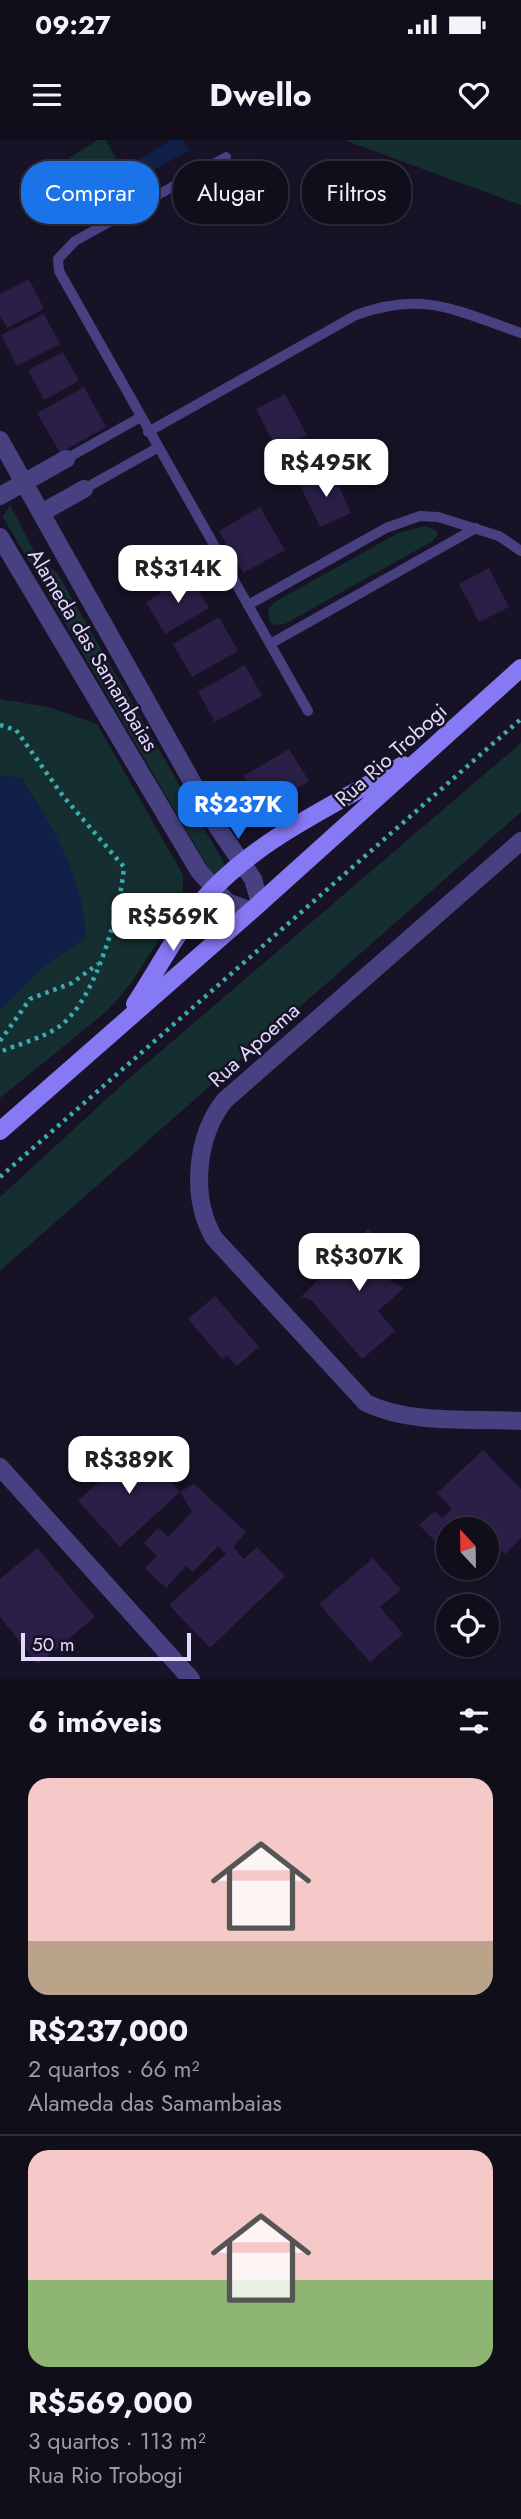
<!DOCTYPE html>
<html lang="pt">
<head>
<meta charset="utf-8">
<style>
  body { margin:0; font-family:Jost,sans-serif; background:#1a1725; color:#f1f3f6; height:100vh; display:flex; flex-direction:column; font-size:26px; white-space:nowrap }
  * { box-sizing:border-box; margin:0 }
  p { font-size:23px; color:#9c9ca3 }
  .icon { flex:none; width:38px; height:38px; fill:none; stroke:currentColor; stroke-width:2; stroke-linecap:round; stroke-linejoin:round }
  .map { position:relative; height:1539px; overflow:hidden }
  .side { display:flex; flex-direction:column; background:#110e1c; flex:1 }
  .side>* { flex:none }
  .top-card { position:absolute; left:21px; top:21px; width:480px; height:63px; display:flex; gap:14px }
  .needle { width:46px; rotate:338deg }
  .tools { position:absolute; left:436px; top:1377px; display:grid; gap:14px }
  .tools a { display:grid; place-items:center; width:63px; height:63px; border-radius:50%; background:#110e1c; box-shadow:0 2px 5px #0004,0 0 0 2px #302e3b; font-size:35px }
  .scale { position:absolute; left:21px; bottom:18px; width:170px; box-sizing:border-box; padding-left:7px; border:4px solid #e1dafc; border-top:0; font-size:19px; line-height:24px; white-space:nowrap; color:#e1dafc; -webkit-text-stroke:5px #171226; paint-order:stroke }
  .price { position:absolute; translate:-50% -60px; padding:0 16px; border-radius:14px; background:#fff; color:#222; font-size:23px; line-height:46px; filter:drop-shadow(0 2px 4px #0008) }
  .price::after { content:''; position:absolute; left:50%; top:42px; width:21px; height:16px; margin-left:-10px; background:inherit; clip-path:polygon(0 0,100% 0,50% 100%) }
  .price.selected { background:#1a73e8; color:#fff }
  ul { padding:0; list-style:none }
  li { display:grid; align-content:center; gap:14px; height:371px; padding:0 28px }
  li+li { border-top:2px solid #302e3b }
  li span { display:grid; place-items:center; height:217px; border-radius:21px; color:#555 }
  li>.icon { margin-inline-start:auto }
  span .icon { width:126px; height:126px; fill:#fffc; stroke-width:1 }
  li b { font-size:30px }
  h2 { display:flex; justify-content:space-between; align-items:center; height:84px; padding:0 28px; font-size:30px }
  .chip { padding:0 24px; border-radius:28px; background:#110e1c; box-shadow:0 2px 5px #0004,0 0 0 2px #302e3b; font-size:24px; line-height:63px }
  .chip.selected { background:#1a73e8; color:#fff }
  .status { display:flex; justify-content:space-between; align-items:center; height:49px; padding:0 35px; background:#110e1c; direction:ltr }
  .status svg { height:19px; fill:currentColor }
  header { display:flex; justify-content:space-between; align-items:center; height:91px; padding:0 28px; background:#110e1c; font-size:32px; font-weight:700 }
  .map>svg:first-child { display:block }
  .green { fill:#152f30 }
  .water { fill:#112046 }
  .building { fill:#2a1f46 }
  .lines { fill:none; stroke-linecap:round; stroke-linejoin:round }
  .path { stroke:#3aadb0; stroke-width:4.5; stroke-dasharray:3.5 5; stroke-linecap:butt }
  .lane { stroke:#484181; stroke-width:10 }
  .street { stroke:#484181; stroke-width:18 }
  .secondary { stroke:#8679f4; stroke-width:18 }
  .labels { text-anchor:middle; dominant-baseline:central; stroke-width:5; stroke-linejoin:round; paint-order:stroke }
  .street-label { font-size:21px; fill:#e1dafc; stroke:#171226 }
</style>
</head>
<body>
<div class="status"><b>09:27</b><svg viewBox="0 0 49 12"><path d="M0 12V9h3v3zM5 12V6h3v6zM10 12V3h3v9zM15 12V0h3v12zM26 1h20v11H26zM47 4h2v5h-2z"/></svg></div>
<header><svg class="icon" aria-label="menu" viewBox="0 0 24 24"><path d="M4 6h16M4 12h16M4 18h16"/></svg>Dwello<svg class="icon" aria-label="heart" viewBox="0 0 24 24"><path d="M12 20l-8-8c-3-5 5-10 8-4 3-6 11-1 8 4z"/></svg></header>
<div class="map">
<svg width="521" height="1539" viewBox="0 0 521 1539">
  <rect width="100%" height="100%" fill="#171226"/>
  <g class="green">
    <polygon points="98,0 106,0 134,53 99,71 69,18"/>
    <polygon points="344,0 521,0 521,65"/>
    <polygon points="10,365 36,415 58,434 223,721 225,727 215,734 209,729 3,377"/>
    <polygon points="425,386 437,391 437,396 431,402 285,484 276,485 270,482 268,469 275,462 398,393"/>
    <polygon points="0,559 48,567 97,584 183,735 183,763 131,843 107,871 0,958"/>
    <polygon points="521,603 521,672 0,1131 0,1057 125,942"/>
  </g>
  <g class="water">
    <polygon points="171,0 182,0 190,10 148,33 139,20"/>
    <path d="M0,635l22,3c34,56 60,93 64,160l-45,31 -41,41z"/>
  </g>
  <g class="building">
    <polygon points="29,139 44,169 7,188 0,175 0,154"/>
    <polygon points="44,174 60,204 17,226 1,195"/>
    <polygon points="63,212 79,241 44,260 28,230"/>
    <polygon points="84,247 106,287 60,313 37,273"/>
    <polygon points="285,254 307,295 278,311 256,269"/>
    <polygon points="332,331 351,373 320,387 300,345"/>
    <polygon points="260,367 285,410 243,433 219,391"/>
    <polygon points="489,428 509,467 479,482 459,444"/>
    <polygon points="190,436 209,468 165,494 146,462"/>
    <polygon points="219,477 238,511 192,537 173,504"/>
    <polygon points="245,525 262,556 215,582 198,552"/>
    <polygon points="289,609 309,641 264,669 244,636"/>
    <polygon points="368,1088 402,1121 385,1138 404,1148 378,1171 395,1191 362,1219 310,1159 301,1157"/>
    <polygon points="215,1156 259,1207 237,1226 227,1215 222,1219 188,1179"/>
    <polygon points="138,1306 180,1352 120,1407 78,1361"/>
    <polygon points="483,1310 521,1349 521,1398 505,1414 486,1395 486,1390 481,1390 471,1379 460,1390 448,1390 448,1401 441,1407 419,1385 435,1371 442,1378 452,1369 437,1353"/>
    <polygon points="194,1344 246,1392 233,1407 244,1419 257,1407 285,1436 210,1508 169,1465 226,1414 218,1406 193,1432 186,1426 166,1448 145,1428 157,1416 144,1403 158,1388 168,1397 192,1372 180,1352"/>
    <polygon points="37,1408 95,1477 38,1524 0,1477 0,1439"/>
    <polygon points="373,1418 401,1450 380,1467 403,1494 370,1522 319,1464"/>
  </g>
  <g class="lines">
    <g class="path">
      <path d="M0,585l16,5 47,66 61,71c-4,43 -27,131 -64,159 -16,12 -42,18 -60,26"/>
      <polyline points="0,901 30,859 72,843 98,824"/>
      <polyline points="0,1037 521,579"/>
    </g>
    <g class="lane">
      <polyline points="226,17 75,101 58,119 59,131 308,571"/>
      <path d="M148,292l208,-117c68,-25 101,-4 165,18"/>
      <polyline points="66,319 139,278"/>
      <polyline points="84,349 157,308"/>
      <polyline points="248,465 386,388 420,376 438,377 499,396 521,411"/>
      <polyline points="270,504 476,388"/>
    </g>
    <g class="street">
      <polyline points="0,300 218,688 253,739 260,763"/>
      <polyline points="0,356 66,319"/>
      <polyline points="41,373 84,349"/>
      <polyline points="0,397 199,731 227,762 251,771"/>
      <path d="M521,701l-296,259c-29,36 -35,97 -11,138l152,165c46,22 106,15 155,18"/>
      <polyline points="0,1327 191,1539"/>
    </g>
    <g class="secondary">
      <path d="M135,864c22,-33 50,-87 77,-114 53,-55 126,-87 191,-125"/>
      <polyline points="0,991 251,771 521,528"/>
    </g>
  </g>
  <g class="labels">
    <g class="street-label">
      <text transform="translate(93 510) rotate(59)">Alameda das Samambaias</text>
      <text transform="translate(391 615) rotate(-42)">Rua Rio Trobogi</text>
      <text transform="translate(254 905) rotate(-42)">Rua Apoema</text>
    </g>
  </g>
</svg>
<div class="tools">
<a><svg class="needle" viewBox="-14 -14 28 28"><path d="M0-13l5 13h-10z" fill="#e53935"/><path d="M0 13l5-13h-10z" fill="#9c9ca3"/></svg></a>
<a><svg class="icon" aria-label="locate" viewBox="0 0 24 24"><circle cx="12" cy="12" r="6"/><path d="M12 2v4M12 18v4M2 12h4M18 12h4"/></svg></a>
</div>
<div class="scale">50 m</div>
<b class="price" style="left:326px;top:359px">R$495K</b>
<b class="price" style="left:178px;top:465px">R$314K</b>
<b class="price selected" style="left:238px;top:701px">R$237K</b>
<b class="price" style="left:173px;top:813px">R$569K</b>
<b class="price" style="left:359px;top:1153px">R$307K</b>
<b class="price" style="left:129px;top:1356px">R$389K</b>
<div class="top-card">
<a class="chip selected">Comprar</a>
<a class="chip">Alugar</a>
<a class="chip">Filtros</a>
</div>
</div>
<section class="side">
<h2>6 imóveis<svg class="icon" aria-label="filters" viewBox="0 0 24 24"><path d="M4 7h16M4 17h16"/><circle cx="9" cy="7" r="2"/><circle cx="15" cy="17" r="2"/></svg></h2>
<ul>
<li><span style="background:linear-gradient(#f6c9c9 75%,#b9a48a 0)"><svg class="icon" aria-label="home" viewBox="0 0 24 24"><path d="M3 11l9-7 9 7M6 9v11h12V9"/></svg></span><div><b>R$237,000</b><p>2 quartos · 66 m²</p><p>Alameda das Samambaias</p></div></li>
<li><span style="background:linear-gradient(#f6c9c9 60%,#8fb573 0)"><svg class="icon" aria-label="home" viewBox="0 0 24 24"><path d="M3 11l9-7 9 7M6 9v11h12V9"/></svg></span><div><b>R$569,000</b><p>3 quartos · 113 m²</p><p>Rua Rio Trobogi</p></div></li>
</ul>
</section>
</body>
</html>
